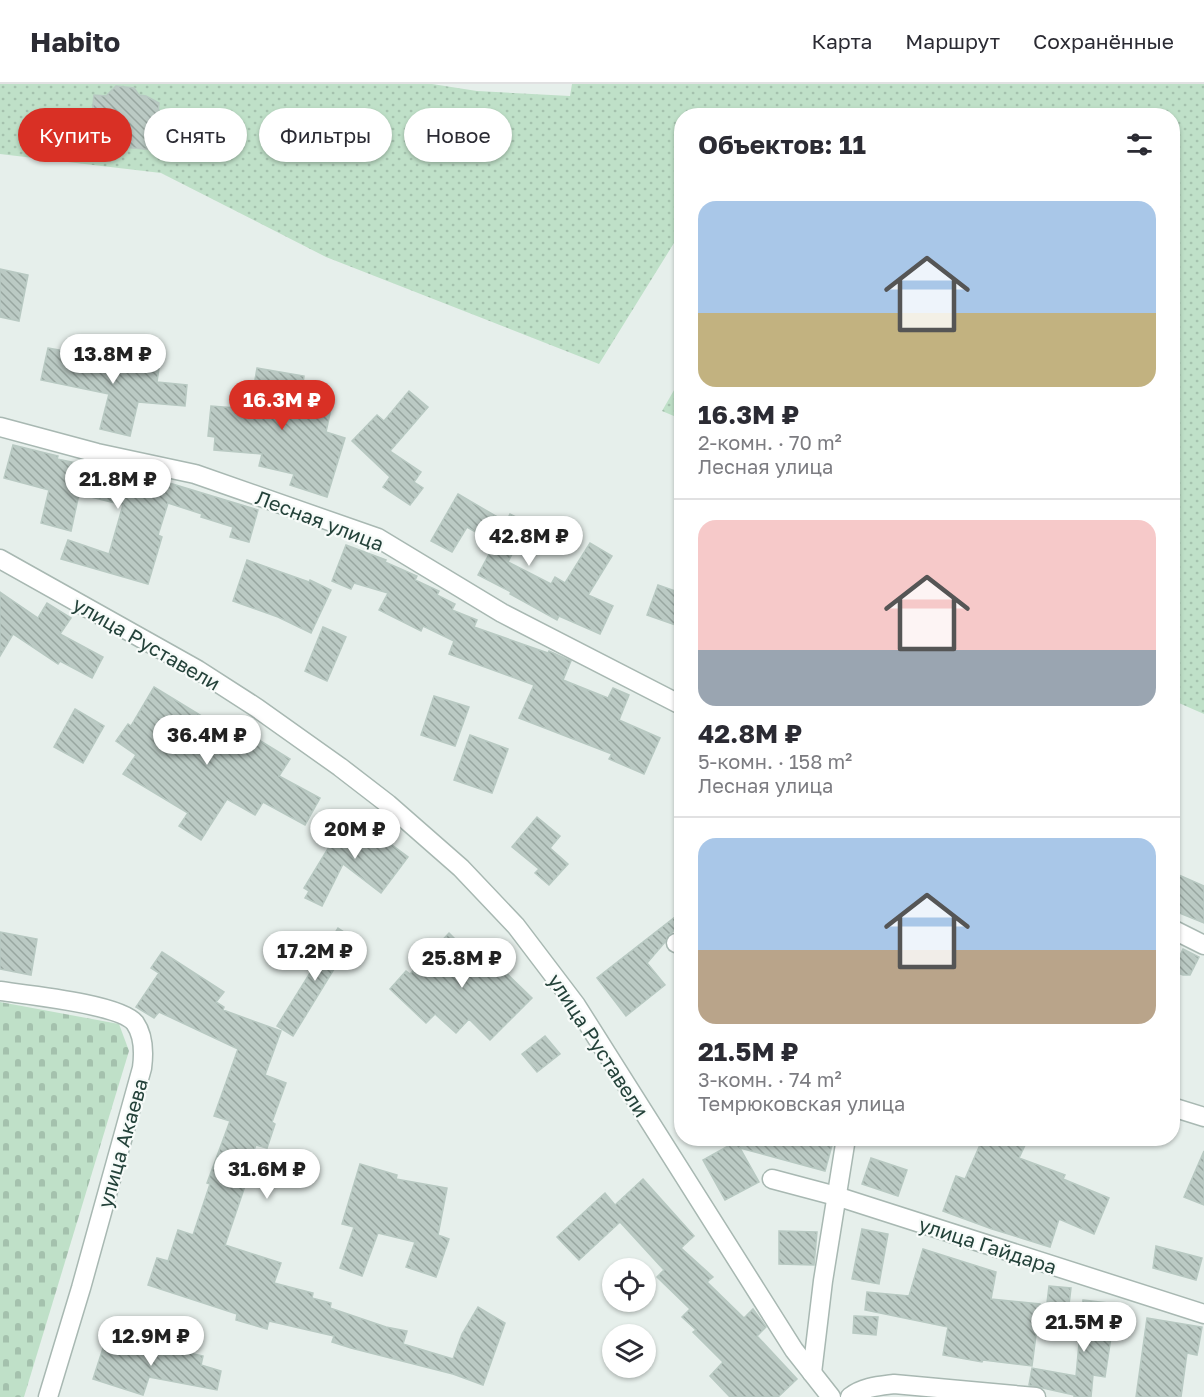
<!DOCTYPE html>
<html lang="ru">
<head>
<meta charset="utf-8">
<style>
  body { margin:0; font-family:"Golos Text",sans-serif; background:#f7f7f7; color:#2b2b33; height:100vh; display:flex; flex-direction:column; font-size:22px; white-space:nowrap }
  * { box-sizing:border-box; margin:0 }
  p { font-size:20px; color:#7c7c81 }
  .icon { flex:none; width:33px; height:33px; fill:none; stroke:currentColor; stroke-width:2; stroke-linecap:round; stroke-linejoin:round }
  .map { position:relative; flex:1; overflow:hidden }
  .side { position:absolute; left:674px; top:24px; width:506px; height:1038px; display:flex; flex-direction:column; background:#fff; border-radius:24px; box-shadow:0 2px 4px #0004 }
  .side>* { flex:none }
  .top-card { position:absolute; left:18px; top:24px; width:566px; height:54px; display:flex; gap:12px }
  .controls { position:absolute; left:602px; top:1174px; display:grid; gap:12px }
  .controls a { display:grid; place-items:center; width:54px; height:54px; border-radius:50%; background:#fff; box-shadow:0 2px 4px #0004; font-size:30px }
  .price { position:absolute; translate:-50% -51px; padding:0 14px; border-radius:21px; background:#fff; color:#222; font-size:20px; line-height:39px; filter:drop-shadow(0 2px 3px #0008) }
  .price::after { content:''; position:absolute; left:50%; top:36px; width:18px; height:14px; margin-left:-9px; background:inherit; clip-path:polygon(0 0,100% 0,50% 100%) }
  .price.current { background:#d93025; color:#fff }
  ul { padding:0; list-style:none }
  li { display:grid; align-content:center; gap:12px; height:318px; padding:0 24px }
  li+li { border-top:2px solid #e1e1e2 }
  li span { display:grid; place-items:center; height:186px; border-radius:18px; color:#555 }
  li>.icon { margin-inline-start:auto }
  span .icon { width:108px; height:108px; fill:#fffc; stroke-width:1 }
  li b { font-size:26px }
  h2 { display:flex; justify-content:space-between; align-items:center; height:72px; padding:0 24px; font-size:26px }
  .chip { padding:0 21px; border-radius:27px; background:#fff; box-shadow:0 2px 4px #0004; font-size:21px; line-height:54px }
  .chip.current { background:#d93025; color:#fff }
  header { display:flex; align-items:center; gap:36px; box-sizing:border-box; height:84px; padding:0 30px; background:#fff; border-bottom:2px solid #e1e1e2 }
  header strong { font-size:28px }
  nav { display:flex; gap:33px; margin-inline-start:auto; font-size:21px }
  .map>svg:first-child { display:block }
  .green { fill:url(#green-dots) }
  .cemetery { fill:url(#cemetery-stones) }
  .building { fill:url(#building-back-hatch); stroke:#b8c9c2; stroke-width:1.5 }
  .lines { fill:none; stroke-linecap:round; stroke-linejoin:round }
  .minor-casing { stroke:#a8b8b2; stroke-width:21 }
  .minor { stroke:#fff; stroke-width:18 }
  .labels { text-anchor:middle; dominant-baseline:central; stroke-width:4.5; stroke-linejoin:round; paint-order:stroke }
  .street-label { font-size:20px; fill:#24423a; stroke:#f7fbf9 }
</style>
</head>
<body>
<header>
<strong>Habito</strong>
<nav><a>Карта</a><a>Маршрут</a><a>Сохранённые</a></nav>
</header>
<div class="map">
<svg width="1204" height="1313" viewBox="0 0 1204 1313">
  <defs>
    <pattern id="green-dots" width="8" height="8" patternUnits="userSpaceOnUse" patternTransform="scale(1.5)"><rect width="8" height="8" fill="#bfe0c8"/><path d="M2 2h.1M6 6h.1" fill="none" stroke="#a4c1ad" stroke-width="1.8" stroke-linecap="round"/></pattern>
    <pattern id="cemetery-stones" width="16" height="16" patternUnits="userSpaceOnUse" patternTransform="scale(1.5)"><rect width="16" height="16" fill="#bfe0c8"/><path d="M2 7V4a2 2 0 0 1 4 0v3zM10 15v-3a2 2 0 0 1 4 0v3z" fill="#a4c1ad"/></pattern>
    <pattern id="building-back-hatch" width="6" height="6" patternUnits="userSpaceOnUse" patternTransform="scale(1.5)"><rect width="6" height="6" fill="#bbcac4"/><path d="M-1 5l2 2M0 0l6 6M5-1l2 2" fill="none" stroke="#98a6a0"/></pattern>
  </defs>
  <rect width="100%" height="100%" fill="#e6efeb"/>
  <g class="green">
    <polygon points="0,0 432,0 477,7 570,12 572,0 1204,0 1204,630 1172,616 1172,32 681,32 681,162 674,159 599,280 326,173 161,89 0,70"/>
    <polygon points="681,294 681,335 662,327"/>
  </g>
  <polygon class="cemetery" points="0,918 119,940 129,967 24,1313 0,1313"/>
  <g class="building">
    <polygon points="116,2 134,4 139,11 146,12 159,19 155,66 89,60 94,11 106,12"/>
    <polygon points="0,185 28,191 19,237 0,233"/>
    <polygon points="48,264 159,284 157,298 187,301 185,322 138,318 130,352 100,345 109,310 41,296"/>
    <polygon points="257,284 304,292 301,314 332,320 326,348 345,354 327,413 290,401 294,390 259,382 262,370 214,366 215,353 208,352 211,322 250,325"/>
    <polygon points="409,307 428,323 390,367 421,388 414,398 423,404 410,421 383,403 390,393 352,357 377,331 384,337"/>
    <polygon points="13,361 58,372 57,375 121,388 119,400 152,408 156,395 258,426 249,458 230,453 233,443 201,433 202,430 168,419 158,451 162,453 148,500 61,475 68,456 109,470 123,421 79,410 71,447 41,439 49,406 4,394"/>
    <polygon points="458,410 506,438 510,430 528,439 508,478 551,500 555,493 565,499 590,459 612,472 588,511 613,522 600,550 559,532 557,536 510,510 511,508 478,491 495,459 467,443 452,468 431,457"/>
    <polygon points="346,461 386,476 385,478 417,492 415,496 439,507 437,511 455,520 452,526 477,536 474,543 548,569 549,567 571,577 563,596 608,614 613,604 629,611 619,636 660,654 644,690 609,675 612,670 519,634 534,601 449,570 454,557 423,542 421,547 379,526 388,509 354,499 351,505 332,497"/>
    <polygon points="247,476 309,498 310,496 331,506 311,549 278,533 233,517"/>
    <polygon points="658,501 681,509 681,543 647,531"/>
    <polygon points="0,508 38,534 47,519 71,534 60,550 103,573 92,594 60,577 58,580 13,550 0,572"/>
    <polygon points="323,543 346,553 327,597 305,587"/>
    <polygon points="154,603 249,661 254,653 290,675 279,692 320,714 305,741 263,718 255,731 227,715 201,756 179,742 188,729 123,690 136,671 116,657 128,640 131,642"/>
    <polygon points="434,612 469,623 455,662 421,651"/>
    <polygon points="75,625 104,642 83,679 54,663"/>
    <polygon points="470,651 508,665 492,709 454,696"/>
    <polygon points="349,730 369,741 368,743 408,773 381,809 343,780 322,822 305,814 309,807 304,804"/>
    <polygon points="537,733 560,752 550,764 568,780 549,801 535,789 539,785 512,763"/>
    <polygon points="1172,788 1204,802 1204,839 1172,826"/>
    <polygon points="675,833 681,840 669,851 665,858 647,879 665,901 626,932 597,894"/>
    <polygon points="338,844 353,854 293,952 277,942"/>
    <polygon points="0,848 37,855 31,891 0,885"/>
    <polygon points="449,849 461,861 466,855 496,883 498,881 532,914 490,956 469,935 456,949 435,930 426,939 390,905 406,887 410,890"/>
    <polygon points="1183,865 1199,873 1190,891 1183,891 1173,887"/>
    <polygon points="162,868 224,908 216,918 224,923 223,926 281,947 265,991 286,999 272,1038 275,1040 267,1064 256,1061 242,1097 246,1099 225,1161 281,1179 274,1199 313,1209 312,1214 331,1219 330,1224 386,1243 407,1247 403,1260 453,1275 462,1250 478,1223 505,1239 483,1301 453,1290 351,1264 332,1258 334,1252 269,1237 267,1245 236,1236 237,1230 148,1201 157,1174 168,1177 178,1146 193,1151 210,1100 207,1099 230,1037 214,1032 238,965 159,928 154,934 136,923 159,889 151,884"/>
    <polygon points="545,952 560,970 537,988 522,970"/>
    <polygon points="728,1054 834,1054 825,1087 740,1064 759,1098 725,1116 703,1076 730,1061 728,1060"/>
    <polygon points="983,1054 1016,1054 1026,1059 1019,1074 1065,1091 1063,1095 1109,1114 1094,1150 1059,1135 1050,1163 992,1145 943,1127 956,1092 965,1095"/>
    <polygon points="1204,1067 1204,1121 1184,1113"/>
    <polygon points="871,1074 907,1086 898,1112 862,1100"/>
    <polygon points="360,1080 397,1091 396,1095 447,1104 438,1151 449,1155 436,1193 406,1183 415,1158 378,1149 362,1192 340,1184 354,1143 342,1140"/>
    <polygon points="643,1095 694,1152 681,1164 713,1193 707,1198 744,1234 753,1225 766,1243 757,1252 797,1295 778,1313 730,1313 710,1292 723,1278 693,1248 696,1246 682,1233 690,1225 657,1193 664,1186 620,1138 579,1176 557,1153 605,1109 615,1121"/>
    <polygon points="862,1145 888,1150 879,1200 852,1195"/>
    <polygon points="779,1147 817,1148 814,1181 779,1180"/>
    <polygon points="1156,1162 1202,1174 1196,1196 1153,1184"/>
    <polygon points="923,1165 996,1188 991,1215 1040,1220 1032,1282 983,1276 982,1278 943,1271 948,1243 865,1226 867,1208 909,1212"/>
    <polygon points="1049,1202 1071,1204 1068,1229 1046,1227"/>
    <polygon points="1083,1216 1116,1220 1105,1293 1093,1291 1091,1313 1074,1313 1074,1311 1029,1301 1032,1284 1076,1292"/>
    <polygon points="854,1232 878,1233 876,1251 853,1249"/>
    <polygon points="1147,1234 1202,1243 1197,1271 1187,1269 1181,1313 1136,1313"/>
    <polygon points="107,1252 165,1271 167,1264 203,1272 201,1281 221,1287 217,1306 149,1293 143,1311 93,1295"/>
  </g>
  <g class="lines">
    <defs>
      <g id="minor">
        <polyline points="0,343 97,369 195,390 378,454 502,529 681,621"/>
        <polyline points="0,475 198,586 257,624 340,683 388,720 461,784 516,842 576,921 794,1266 831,1313"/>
        <polyline points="1172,845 1204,861"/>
        <polyline points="676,859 681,861"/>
        <path d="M0,907c27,4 120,13 135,32 9,13 9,30 7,45l-61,220 -33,109"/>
        <polyline points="1172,1023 1204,1033"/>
        <polyline points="772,1095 836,1112 1204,1230"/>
        <polyline points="812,1289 823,1197 846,1054"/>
        <path d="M850,1313c13,-10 28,-11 44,-13l142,13"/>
      </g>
    </defs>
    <use href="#minor" class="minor-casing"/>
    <use href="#minor" class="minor"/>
  </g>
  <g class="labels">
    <g class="street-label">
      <text transform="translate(320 436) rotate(21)">Лесная улица</text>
      <text transform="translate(147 559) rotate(30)">улица Руставели</text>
      <text transform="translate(599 961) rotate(57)">улица Руставели</text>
      <text transform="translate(122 1059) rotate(-74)">улица Акаева</text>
      <text transform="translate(988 1161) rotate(18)">улица Гайдара</text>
    </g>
  </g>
</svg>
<div class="controls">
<a><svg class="icon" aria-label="locate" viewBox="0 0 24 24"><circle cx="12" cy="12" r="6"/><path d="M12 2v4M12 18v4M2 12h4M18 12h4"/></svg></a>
<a><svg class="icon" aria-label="layers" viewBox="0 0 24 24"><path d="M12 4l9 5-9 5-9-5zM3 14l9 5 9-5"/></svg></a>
</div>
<b class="price" style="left:113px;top:301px">13.8M ₽</b>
<b class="price current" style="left:282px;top:347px">16.3M ₽</b>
<b class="price" style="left:118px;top:426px">21.8M ₽</b>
<b class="price" style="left:529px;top:483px">42.8M ₽</b>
<b class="price" style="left:207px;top:682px">36.4M ₽</b>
<b class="price" style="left:355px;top:776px">20M ₽</b>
<b class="price" style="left:315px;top:898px">17.2M ₽</b>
<b class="price" style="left:462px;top:905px">25.8M ₽</b>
<b class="price" style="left:267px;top:1116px">31.6M ₽</b>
<b class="price" style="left:1084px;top:1269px">21.5M ₽</b>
<b class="price" style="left:151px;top:1283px">12.9M ₽</b>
<div class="top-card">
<a class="chip current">Купить</a>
<a class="chip">Снять</a>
<a class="chip">Фильтры</a>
<a class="chip">Новое</a>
</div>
<section class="side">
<h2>Объектов: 11<svg class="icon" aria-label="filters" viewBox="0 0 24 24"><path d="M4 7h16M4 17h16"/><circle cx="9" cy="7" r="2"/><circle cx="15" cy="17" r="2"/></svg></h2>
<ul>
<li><span style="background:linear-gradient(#a9c7e8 60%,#c2b280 0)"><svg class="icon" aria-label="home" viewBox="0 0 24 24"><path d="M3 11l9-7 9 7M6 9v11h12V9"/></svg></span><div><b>16.3M ₽</b><p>2-комн. · 70 m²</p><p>Лесная улица</p></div></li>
<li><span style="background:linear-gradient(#f6c9c9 70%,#9aa5b1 0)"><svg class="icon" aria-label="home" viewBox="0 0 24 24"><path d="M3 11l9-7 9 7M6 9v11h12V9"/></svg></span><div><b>42.8M ₽</b><p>5-комн. · 158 m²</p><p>Лесная улица</p></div></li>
<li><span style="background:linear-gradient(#a9c7e8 60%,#b9a48a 0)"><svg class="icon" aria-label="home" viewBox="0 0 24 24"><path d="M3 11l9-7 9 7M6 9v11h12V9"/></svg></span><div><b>21.5M ₽</b><p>3-комн. · 74 m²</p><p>Темрюковская улица</p></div></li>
</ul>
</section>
</div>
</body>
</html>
